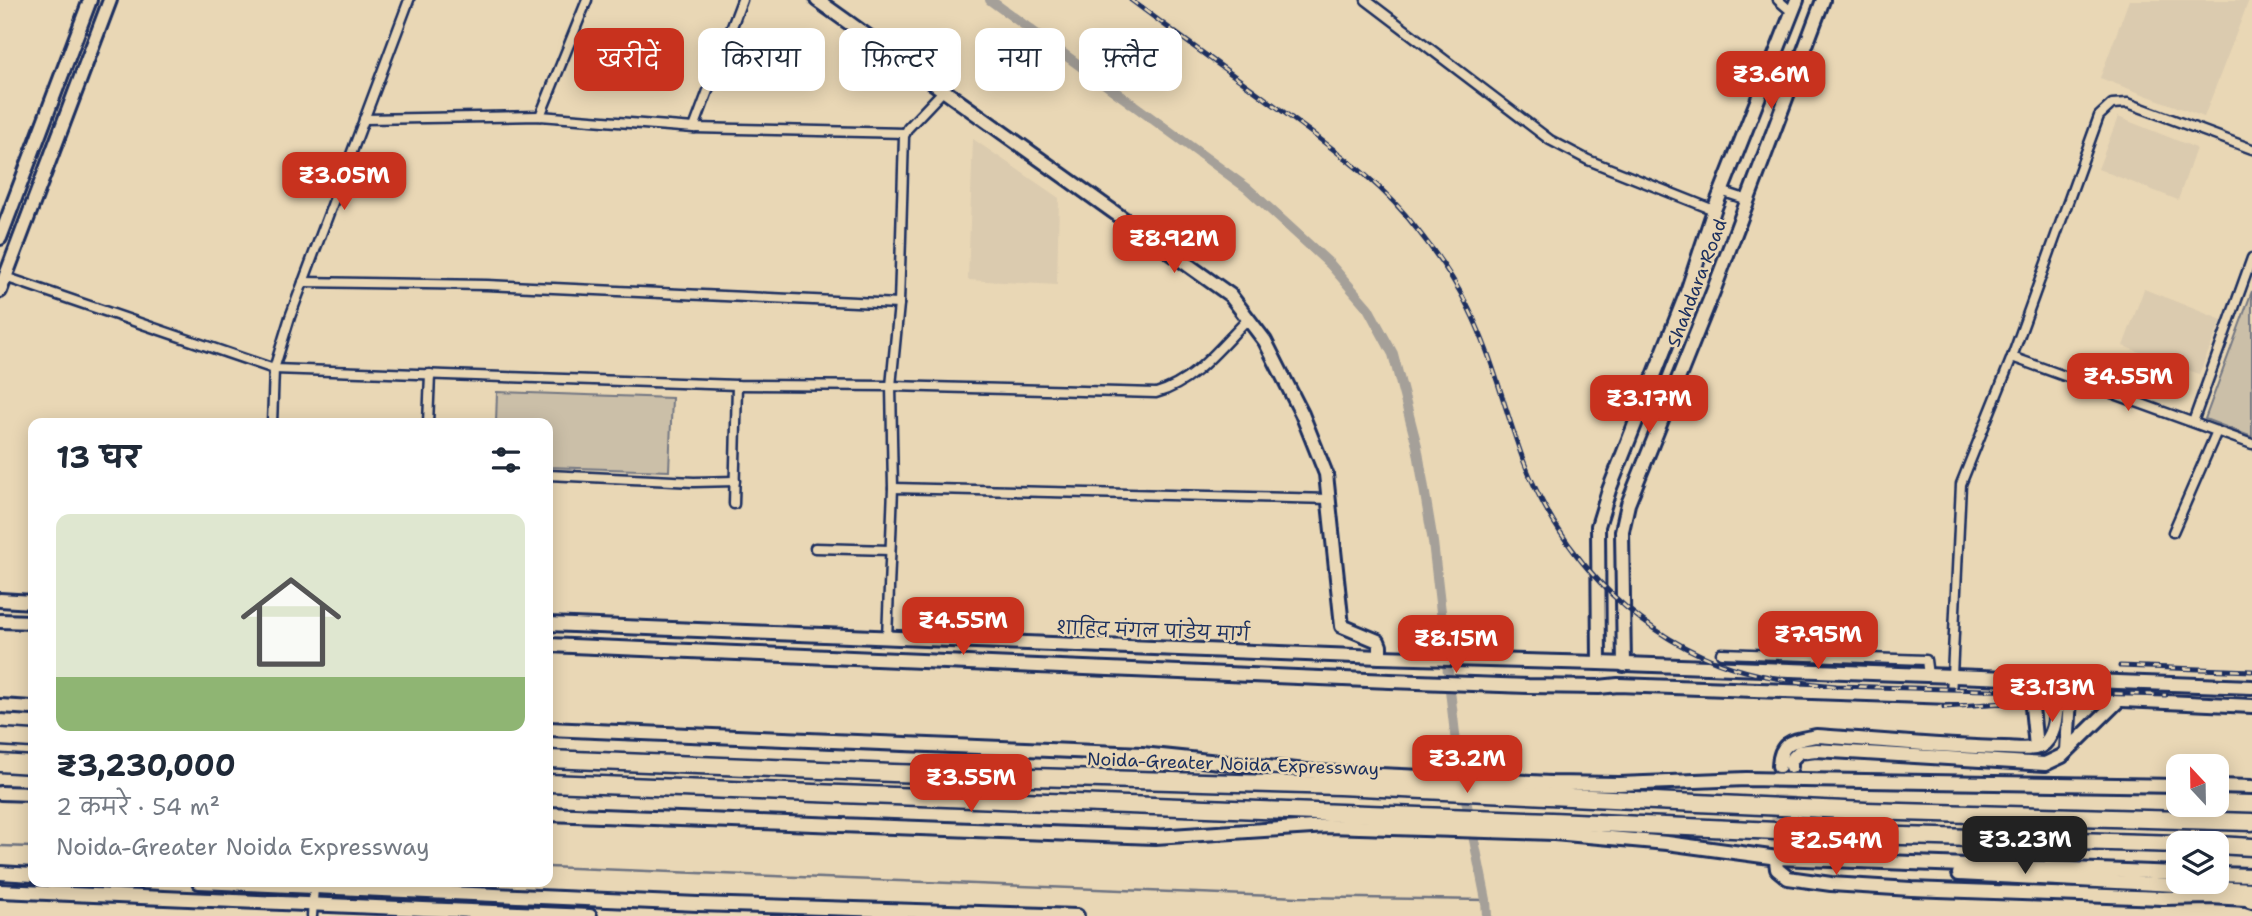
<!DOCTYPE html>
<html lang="hi">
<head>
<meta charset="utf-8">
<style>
  body { margin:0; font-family:"Shantell Sans","Playpen Sans Deva",sans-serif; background:#f6f6f7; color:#1f2937; height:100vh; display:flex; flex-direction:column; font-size:26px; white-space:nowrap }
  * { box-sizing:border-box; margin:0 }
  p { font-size:23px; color:#747a83 }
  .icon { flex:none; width:38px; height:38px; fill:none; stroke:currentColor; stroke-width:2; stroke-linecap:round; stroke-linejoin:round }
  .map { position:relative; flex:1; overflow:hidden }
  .drawer { position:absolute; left:28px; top:418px; width:525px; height:469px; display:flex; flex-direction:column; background:#fff; border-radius:14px; box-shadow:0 4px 18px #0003 }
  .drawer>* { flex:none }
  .top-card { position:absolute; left:574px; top:28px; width:665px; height:63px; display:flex; gap:14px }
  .needle { width:46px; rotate:338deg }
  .fabs { position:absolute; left:2166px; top:754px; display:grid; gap:14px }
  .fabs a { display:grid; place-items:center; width:63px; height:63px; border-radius:14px; background:#fff; box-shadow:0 4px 18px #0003; font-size:35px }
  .price { position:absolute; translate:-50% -60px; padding:0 16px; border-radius:14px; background:#c8321e; color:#fff; font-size:23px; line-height:46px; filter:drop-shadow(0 2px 4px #0008) }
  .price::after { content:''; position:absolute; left:50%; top:42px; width:21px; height:16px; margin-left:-10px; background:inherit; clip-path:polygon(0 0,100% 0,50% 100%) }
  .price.active { background:#222; color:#fff }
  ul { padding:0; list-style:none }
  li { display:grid; align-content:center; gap:14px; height:371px; padding:0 28px }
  li span { display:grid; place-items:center; height:217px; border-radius:14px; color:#555 }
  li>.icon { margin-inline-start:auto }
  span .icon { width:126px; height:126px; fill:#fffc; stroke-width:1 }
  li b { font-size:30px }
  h2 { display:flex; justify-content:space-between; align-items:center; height:84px; padding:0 28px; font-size:30px }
  .tag { padding:0 24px; border-radius:14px; background:#fff; box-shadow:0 4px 18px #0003; font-size:24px; line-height:63px }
  .tag.active { background:#c8321e; color:#fff }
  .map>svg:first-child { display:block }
  .built { fill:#dbcbaf }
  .green { fill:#cbbfa8; stroke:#737783; stroke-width:2 }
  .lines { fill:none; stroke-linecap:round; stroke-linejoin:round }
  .stream { stroke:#6e7381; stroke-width:2.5 }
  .canal { stroke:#a5a099; stroke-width:10 }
  .secondary-tunnel { stroke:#c0b5a4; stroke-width:12; stroke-dasharray:12 6; stroke-linecap:butt }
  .street-casing { stroke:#1b2f5e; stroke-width:13 }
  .secondary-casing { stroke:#1b2f5e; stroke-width:18 }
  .highway-casing { stroke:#1b2f5e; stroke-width:21 }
  .street { stroke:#e9d7b5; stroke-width:8 }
  .secondary { stroke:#e9d7b5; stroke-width:12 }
  .highway { stroke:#e9d7b5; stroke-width:16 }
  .rail-casing { stroke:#1b2f5e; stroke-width:5 }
  .rail { stroke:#e9d7b5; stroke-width:2.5; stroke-dasharray:8; stroke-linecap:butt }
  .labels { text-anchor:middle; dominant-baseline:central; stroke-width:5; stroke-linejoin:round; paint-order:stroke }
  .street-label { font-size:18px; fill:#1b2f5e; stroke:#e9d7b5 }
</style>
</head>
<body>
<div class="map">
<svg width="2252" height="916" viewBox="0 0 2252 916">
  <rect width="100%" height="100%" fill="#e9d7b5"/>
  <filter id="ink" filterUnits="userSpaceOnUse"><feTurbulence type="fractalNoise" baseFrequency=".0143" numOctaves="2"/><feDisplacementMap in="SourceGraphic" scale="14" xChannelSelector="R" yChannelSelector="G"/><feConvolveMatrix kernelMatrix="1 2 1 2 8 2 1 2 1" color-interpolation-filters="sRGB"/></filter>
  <g filter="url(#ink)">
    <g class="built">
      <polygon points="2129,0 2249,0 2204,117 2100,78"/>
      <polygon points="2118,117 2196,148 2178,200 2098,169"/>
      <polygon points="973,139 1059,198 1057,285 968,280"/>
      <polygon points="2144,289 2222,320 2199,374 2123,346"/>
    </g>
    <g class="green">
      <polygon points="2252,291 2252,437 2205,419"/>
      <polygon points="497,392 672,398 669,471 548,467 548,424 496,423"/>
    </g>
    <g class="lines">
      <g class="stream">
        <polyline points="0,846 33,847"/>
        <polyline points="548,867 1298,897 1486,900"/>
      </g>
      <polyline class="canal" points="990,0 1247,188 1330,264 1368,308 1393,354 1417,446 1433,542 1458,760 1486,900 1487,916"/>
      <g class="secondary-tunnel">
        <polyline points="1776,861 1779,771"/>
        <polyline points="1786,862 1790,771"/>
      </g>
      <defs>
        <g id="street">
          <polyline points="1366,0 1550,140 1588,160 1714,210"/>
          <polyline points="1778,0 1792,12"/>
          <polyline points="540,116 587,0"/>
          <polyline points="364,119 540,116 694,128 905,133"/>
          <polyline points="694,128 742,0"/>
          <polyline points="1721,191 1748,200"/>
          <path d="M5,277l269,92 463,16 154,1 265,7c38,-10 65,-47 92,-74"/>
          <polyline points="303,282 487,285 899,304"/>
          <polyline points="2012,357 2252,444"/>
          <polyline points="2193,422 2252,258"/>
          <polyline points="272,424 274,369 290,317 409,0"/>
          <polyline points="428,424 430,374"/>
          <polyline points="548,475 694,482 735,481"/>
          <polyline points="893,488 1330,499"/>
          <polyline points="734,504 737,385"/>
          <polyline points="2173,532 2217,431"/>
          <polyline points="815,548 890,550"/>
          <polyline points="887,638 893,488 891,386 899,304 904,136 908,128 944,90"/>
          <polyline points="1721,653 1926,660 1928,675"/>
          <polyline points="1951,697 1961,484 2012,357 2099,116 2112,104 2128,103 2252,149"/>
          <polyline points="312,916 314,887"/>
        </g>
        <g id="secondary">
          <polyline points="817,0 1230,295 1265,341 1302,414 1326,474 1342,626 1378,641 1380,646 1380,657"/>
          <polyline points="0,238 90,0"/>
          <polyline points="0,291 110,0"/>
          <polyline points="0,600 33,602"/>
          <polyline points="0,621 33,622"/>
          <polyline points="548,624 1380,657 1599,663 2252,687"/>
          <polyline points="548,645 1390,681 1528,686 1599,687 1618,685 1951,697 2058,697 2252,706"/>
          <polyline points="1599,663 1598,526 1609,490 1687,292 1714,210 1797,0"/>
          <polyline points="1624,665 1622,531 1628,504 1713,292 1823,0"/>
          <polyline points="2031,697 2036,747"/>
          <polyline points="0,706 33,708"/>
          <polyline points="548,729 1142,754 1316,772 1551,783 1619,784 1746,779 2179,786"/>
          <polyline points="2067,751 2070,697"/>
          <path d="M1779,766c1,-26 15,-25 37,-30 62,4 125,11 188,12 12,0 26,3 37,-2 15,-9 15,-34 17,-49"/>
          <polyline points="1791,767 1791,760 1799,752 1816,750 2045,764 2062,756 2119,700"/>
          <polyline points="2217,786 2252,787"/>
          <polyline points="0,793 33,794"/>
          <polyline points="548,814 1155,837 1328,826 1554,833 1667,843 1778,858 2179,873"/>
          <polyline points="1776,861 1777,869 1788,878 1831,884 1911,889 2163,898 2211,897 2246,899 2252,901"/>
          <polyline points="0,873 33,875"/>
          <polyline points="1959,874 2252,889"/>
          <polyline points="2217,874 2252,875"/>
          <polyline points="199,882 698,904 1077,916"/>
          <polyline points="0,891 590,916"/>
        </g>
        <g id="highway">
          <polyline points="0,737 33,739"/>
          <polyline points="548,759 893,773 1339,786 1866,811 2252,822"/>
          <polyline points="0,763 33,765"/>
          <polyline points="548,783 1552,821 1868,835 2179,844"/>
          <polyline points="2217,845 2252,847"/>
        </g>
      </defs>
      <use href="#street" class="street-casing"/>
      <use href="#secondary" class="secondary-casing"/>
      <use href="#highway" class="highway-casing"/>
      <use href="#street" class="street"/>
      <use href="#secondary" class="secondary"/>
      <use href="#highway" class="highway"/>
      <defs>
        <g id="rail">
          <path d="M1131,0c51,38 103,76 154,113 46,35 96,68 131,115 20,25 38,50 52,79 25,50 37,104 56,155 35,89 103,165 193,200 39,15 79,20 119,24l330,9"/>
          <polyline points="2120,666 2252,671"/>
          <polyline points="1944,707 2034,701"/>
        </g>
      </defs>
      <use href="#rail" class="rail-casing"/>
      <use href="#rail" class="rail"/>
    </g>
  </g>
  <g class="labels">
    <g class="street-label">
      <text transform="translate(1697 283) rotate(-69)">Shahdara Road</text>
      <text transform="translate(1153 631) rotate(2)">शाहिद मंगल पांडेय मार्ग</text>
      <text transform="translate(1233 764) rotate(2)">Noida-Greater Noida Expressway</text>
    </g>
  </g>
</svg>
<div class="fabs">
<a><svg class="needle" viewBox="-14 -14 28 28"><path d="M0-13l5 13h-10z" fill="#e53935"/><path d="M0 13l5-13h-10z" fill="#747a83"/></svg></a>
<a><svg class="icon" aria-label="layers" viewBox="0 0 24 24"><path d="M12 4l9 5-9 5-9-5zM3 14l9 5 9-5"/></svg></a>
</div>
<b class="price" style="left:1771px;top:111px">₹3.6M</b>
<b class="price" style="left:344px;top:212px">₹3.05M</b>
<b class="price" style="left:1174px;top:275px">₹8.92M</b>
<b class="price" style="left:2128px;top:413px">₹4.55M</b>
<b class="price" style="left:1649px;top:435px">₹3.17M</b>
<b class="price" style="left:963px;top:657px">₹4.55M</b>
<b class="price" style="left:1818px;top:671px">₹7.95M</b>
<b class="price" style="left:1456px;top:675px">₹8.15M</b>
<b class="price" style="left:2052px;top:724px">₹3.13M</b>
<b class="price" style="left:1467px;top:795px">₹3.2M</b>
<b class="price" style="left:971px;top:814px">₹3.55M</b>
<b class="price active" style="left:2025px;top:876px">₹3.23M</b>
<b class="price" style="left:1836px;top:877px">₹2.54M</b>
<div class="top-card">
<a class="tag active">खरीदें</a>
<a class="tag">किराया</a>
<a class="tag">फ़िल्टर</a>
<a class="tag">नया</a>
<a class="tag">फ़्लैट</a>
</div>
<section class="drawer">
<h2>13 घर<svg class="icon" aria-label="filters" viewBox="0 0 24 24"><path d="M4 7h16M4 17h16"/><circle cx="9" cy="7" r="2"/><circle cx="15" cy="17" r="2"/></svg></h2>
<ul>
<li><span style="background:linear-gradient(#dfe7d0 75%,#8fb573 0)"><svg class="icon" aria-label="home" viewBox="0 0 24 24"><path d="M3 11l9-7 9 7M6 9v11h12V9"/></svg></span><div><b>₹3,230,000</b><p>2 कमरे · 54 m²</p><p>Noida-Greater Noida Expressway</p></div></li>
</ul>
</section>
</div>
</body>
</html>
